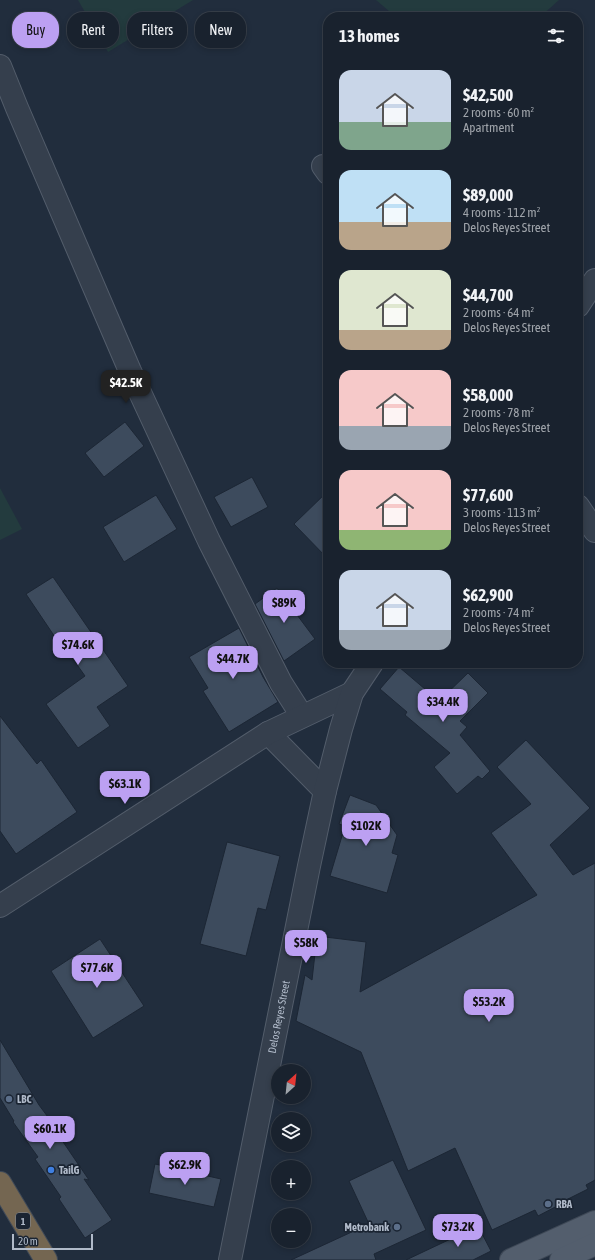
<!DOCTYPE html>
<html lang="en">
<head>
<meta charset="utf-8">
<style>
  body { margin:0; font-family:"Asap Condensed",sans-serif; background:#262f3a; color:#f1f3f6; height:100vh; display:flex; flex-direction:column; font-size:15px; white-space:nowrap }
  * { box-sizing:border-box; margin:0 }
  p { font-size:13px; color:#9fa4aa }
  .icon { flex:none; width:22px; height:22px; fill:none; stroke:currentColor; stroke-width:2; stroke-linecap:round; stroke-linejoin:round }
  .map { position:relative; flex:1; overflow:hidden }
  .side { position:absolute; left:323px; top:12px; width:260px; height:656px; display:flex; flex-direction:column; background:#19222e; border-radius:16px; box-shadow:0 2px 6px #0003,0 0 0 1px #373f4a }
  .side>* { flex:none }
  .top-card { position:absolute; left:12px; top:12px; width:251px; height:36px; display:flex; gap:8px }
  .needle { width:26px; rotate:27deg }
  .buttons { position:absolute; left:271px; top:1064px; display:grid; gap:8px }
  .buttons a { display:grid; place-items:center; width:40px; height:40px; border-radius:50%; background:#19222e; box-shadow:0 2px 6px #0003,0 0 0 1px #373f4a; font-size:20px }
  .scale { position:absolute; left:12px; bottom:10px; width:81px; box-sizing:border-box; padding-left:4px; border:2px solid #b0bac9; border-top:0; font-size:11px; line-height:14px; white-space:nowrap; color:#b0bac9; -webkit-text-stroke:3px #1a2432; paint-order:stroke }
  .price { position:absolute; translate:-50% -34px; padding:0 9px; border-radius:8px; background:#bca0f2; color:#111; font-size:13px; line-height:26px; filter:drop-shadow(0 1px 2px #0008) }
  .price::after { content:''; position:absolute; left:50%; top:24px; width:12px; height:9px; margin-left:-6px; background:inherit; clip-path:polygon(0 0,100% 0,50% 100%) }
  .price.selected { background:#222; color:#fff }
  ul { padding:0; list-style:none }
  li { display:flex; align-items:center; gap:12px; height:100px; padding:0 16px }
  li span { display:grid; place-items:center; flex:none; width:112px; height:80px; border-radius:12px; color:#555 }
  li>.icon { margin-inline-start:auto }
  span .icon { width:48px; height:48px; fill:#fffc; stroke-width:1 }
  li b { font-size:17px }
  h2 { display:flex; justify-content:space-between; align-items:center; height:48px; padding:0 16px; font-size:17px }
  .pill { padding:0 14px; border-radius:16px; background:#19222e; box-shadow:0 2px 6px #0003,0 0 0 1px #373f4a; font-size:14px; line-height:36px }
  .pill.selected { background:#bca0f2; color:#111 }
  .map>svg:first-child { display:block }
  .green { fill:#233b3e }
  .building { fill:#3d4b5d; stroke:#1c2634 }
  .lines { fill:none; stroke-linecap:round; stroke-linejoin:round }
  .minor-casing { stroke:#535d6b; stroke-width:24 }
  .major-casing { stroke:#3e4856; stroke-width:24 }
  .highway-casing { stroke:#404a58; stroke-width:24 }
  .minor { stroke:#353f4d; stroke-width:22 }
  .major { stroke:#535e6d; stroke-width:22 }
  .highway { stroke:#746651; stroke-width:22 }
  .service-dot { fill:#5c6f8a; stroke:#1a2432; stroke-width:1.5 }
  .shop-dot { fill:#3f7fe0; stroke:#1a2432; stroke-width:1.5 }
  .labels { text-anchor:middle; dominant-baseline:central; stroke-width:3.5; stroke-linejoin:round; paint-order:stroke }
  .shield { fill:#1a2432; stroke:#838d9c; stroke-width:1 }
  .shield-label { font-size:10px; font-weight:bold; fill:#b0bac9 }
  .street-label { font-size:11px; fill:#b0bac9; stroke:#1a2432 }
  .poi-label { font-size:11px; font-weight:bold; fill:#b0bac9; stroke:#1a2432; text-anchor:start }
</style>
</head>
<body>
<div class="map">
<svg width="595" height="1260" viewBox="0 0 595 1260">
  <rect width="100%" height="100%" fill="#212d3d"/>
  <g class="green">
    <polygon points="78,0 193,0 108,52"/>
    <polygon points="376,0 559,0 540,17 396,17"/>
    <polygon points="0,488 22,529 0,540"/>
  </g>
  <g class="building">
    <polygon points="125,422 144,446 104,477 85,453"/>
    <polygon points="252,477 268,507 231,527 214,497"/>
    <polygon points="328,491 328,559 294,524"/>
    <polygon points="156,495 177,529 124,562 103,527"/>
    <polygon points="53,577 128,686 97,707 110,726 78,748 46,704 85,676 61,642 59,643 26,594"/>
    <polygon points="277,588 315,639 284,661 255,604"/>
    <polygon points="239,628 263,677 278,702 229,732 203,691 208,688 189,657"/>
    <polygon points="399,667 439,701 468,673 488,693 460,721 467,727 460,735 490,771 482,779 478,776 457,794 434,767 450,753 405,715 407,712 380,689"/>
    <polygon points="0,716 37,764 41,760 77,812 16,854 0,831"/>
    <polygon points="526,740 590,808 550,845 573,875 595,863 595,1180 586,1185 588,1189 560,1203 561,1204 538,1216 535,1210 492,1230 455,1148 408,1171 361,1052 296,1021 305,975 312,980 317,936 366,942 360,992 537,895 491,833 531,804 497,767"/>
    <polygon points="350,795 376,805 397,835 392,853 398,855 387,893 330,876 345,826 339,824"/>
    <polygon points="227,842 280,856 266,910 258,908 246,956 200,944"/>
    <polygon points="100,939 144,1006 93,1038 51,971"/>
    <polygon points="0,1040 39,1105 59,1132 57,1133 89,1180 84,1179 112,1220 85,1238 59,1199 61,1197 35,1159 38,1157 13,1122 14,1121 0,1098"/>
    <polygon points="393,1160 426,1230 374,1254 376,1260 291,1260 369,1224 349,1181"/>
    <polygon points="155,1164 221,1179 214,1207 149,1193"/>
    <polygon points="478,1226 491,1251 473,1260 406,1260"/>
  </g>
  <g class="lines">
    <defs>
      <g id="minor">
        <polyline points="0,66 17,108 130,371 209,541 281,683 302,716"/>
        <polyline points="323,166 328,173"/>
        <polyline points="578,306 595,280"/>
        <polyline points="578,506 595,531"/>
        <polyline points="268,733 325,791"/>
        <polyline points="0,906 268,733 352,693"/>
        <path id="s1" d="M230,1260l79,-394 16,-75 16,-62 11,-36 20,-30"/>
      </g>
      <g id="major">
        <polyline points="511,1260 595,1222"/>
        <polyline points="561,1260 595,1244"/>
      </g>
      <polyline id="highway" points="0,1183 46,1260"/>
    </defs>
    <use href="#minor" class="minor-casing"/>
    <use href="#major" class="major-casing"/>
    <use href="#highway" class="highway-casing"/>
    <use href="#minor" class="minor"/>
    <use href="#major" class="major"/>
    <use href="#highway" class="highway"/>
  </g>
  <g class="service-dot">
    <circle cx="9" cy="1099" r="4"/>
    <circle cx="548" cy="1204" r="4"/>
    <circle cx="397" cy="1227" r="4"/>
  </g>
  <circle class="shop-dot" cx="51" cy="1170" r="4"/>
  <g class="labels">
    <rect class="shield" x="16" y="1213" width="14" height="16" rx="3"/>
    <g class="shield-label">
      <text x="23" y="1221">1</text>
    </g>
    <g class="street-label">
      <text stroke="none"><textPath href="#s1" startOffset="248">Delos Reyes Street</textPath></text>
    </g>
    <g class="poi-label">
      <text x="17" y="1099">LBC</text>
      <text x="59" y="1170">TailG</text>
      <text x="556" y="1204">RBA</text>
      <text x="389" y="1227" text-anchor="end">Metrobank</text>
    </g>
  </g>
</svg>
<div class="buttons">
<a><svg class="needle" viewBox="-14 -14 28 28"><path d="M0-13l5 13h-10z" fill="#e53935"/><path d="M0 13l5-13h-10z" fill="#9fa4aa"/></svg></a>
<a><svg class="icon" aria-label="layers" viewBox="0 0 24 24"><path d="M12 4l9 5-9 5-9-5zM3 14l9 5 9-5"/></svg></a>
<a>+</a>
<a>−</a>
</div>
<div class="scale">20 m</div>
<b class="price selected" style="left:126px;top:404px">$42.5K</b>
<b class="price" style="left:284px;top:624px">$89K</b>
<b class="price" style="left:78px;top:666px">$74.6K</b>
<b class="price" style="left:233px;top:680px">$44.7K</b>
<b class="price" style="left:443px;top:723px">$34.4K</b>
<b class="price" style="left:125px;top:805px">$63.1K</b>
<b class="price" style="left:366px;top:847px">$102K</b>
<b class="price" style="left:306px;top:964px">$58K</b>
<b class="price" style="left:97px;top:989px">$77.6K</b>
<b class="price" style="left:489px;top:1023px">$53.2K</b>
<b class="price" style="left:50px;top:1150px">$60.1K</b>
<b class="price" style="left:185px;top:1186px">$62.9K</b>
<b class="price" style="left:458px;top:1248px">$73.2K</b>
<div class="top-card">
<a class="pill selected">Buy</a>
<a class="pill">Rent</a>
<a class="pill">Filters</a>
<a class="pill">New</a>
</div>
<section class="side">
<h2>13 homes<svg class="icon" aria-label="filters" viewBox="0 0 24 24"><path d="M4 7h16M4 17h16"/><circle cx="9" cy="7" r="2"/><circle cx="15" cy="17" r="2"/></svg></h2>
<ul>
<li><span style="background:linear-gradient(#c9d6e8 65%,#7fa58c 0)"><svg class="icon" aria-label="home" viewBox="0 0 24 24"><path d="M3 11l9-7 9 7M6 9v11h12V9"/></svg></span><div><b>$42,500</b><p>2 rooms · 60 m²</p><p>Apartment</p></div></li>
<li><span style="background:linear-gradient(#bfe0f5 65%,#b9a48a 0)"><svg class="icon" aria-label="home" viewBox="0 0 24 24"><path d="M3 11l9-7 9 7M6 9v11h12V9"/></svg></span><div><b>$89,000</b><p>4 rooms · 112 m²</p><p>Delos Reyes Street</p></div></li>
<li><span style="background:linear-gradient(#dfe7d0 75%,#b9a48a 0)"><svg class="icon" aria-label="home" viewBox="0 0 24 24"><path d="M3 11l9-7 9 7M6 9v11h12V9"/></svg></span><div><b>$44,700</b><p>2 rooms · 64 m²</p><p>Delos Reyes Street</p></div></li>
<li><span style="background:linear-gradient(#f6c9c9 70%,#9aa5b1 0)"><svg class="icon" aria-label="home" viewBox="0 0 24 24"><path d="M3 11l9-7 9 7M6 9v11h12V9"/></svg></span><div><b>$58,000</b><p>2 rooms · 78 m²</p><p>Delos Reyes Street</p></div></li>
<li><span style="background:linear-gradient(#f6c9c9 75%,#8fb573 0)"><svg class="icon" aria-label="home" viewBox="0 0 24 24"><path d="M3 11l9-7 9 7M6 9v11h12V9"/></svg></span><div><b>$77,600</b><p>3 rooms · 113 m²</p><p>Delos Reyes Street</p></div></li>
<li><span style="background:linear-gradient(#c9d6e8 75%,#9aa5b1 0)"><svg class="icon" aria-label="home" viewBox="0 0 24 24"><path d="M3 11l9-7 9 7M6 9v11h12V9"/></svg></span><div><b>$62,900</b><p>2 rooms · 74 m²</p><p>Delos Reyes Street</p></div></li>
</ul>
</section>
</div>
</body>
</html>
